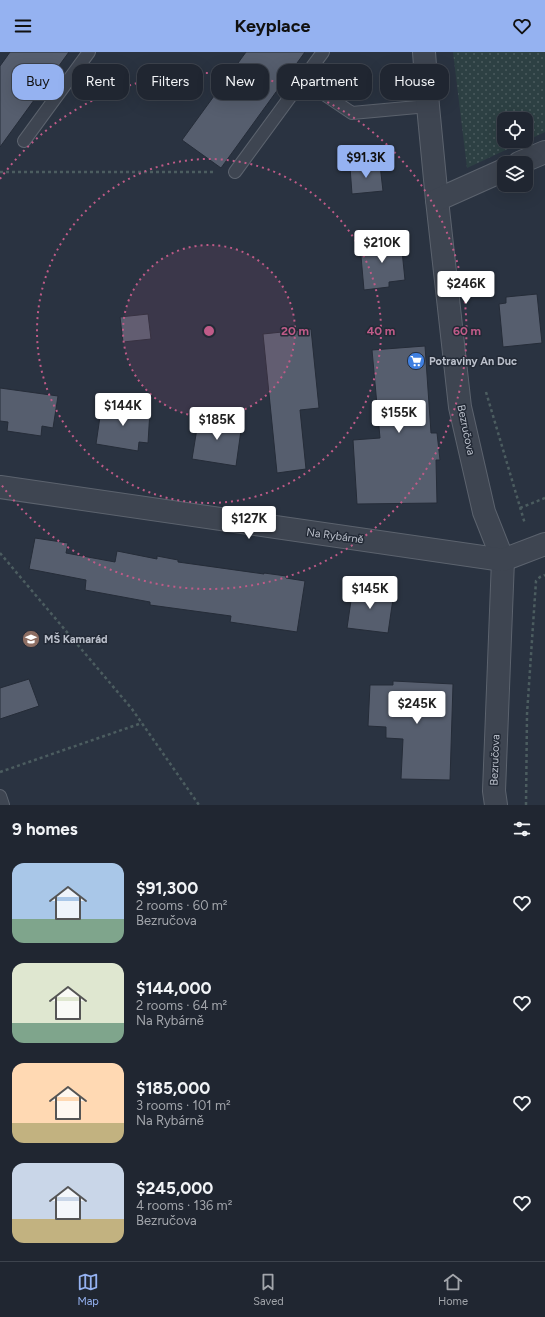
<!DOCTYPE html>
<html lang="en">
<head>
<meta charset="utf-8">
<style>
  body { margin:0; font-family:Figtree,sans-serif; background:#2d323d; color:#f1f3f6; height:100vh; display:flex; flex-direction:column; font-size:15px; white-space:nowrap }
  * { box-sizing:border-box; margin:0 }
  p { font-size:13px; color:#a2a5ab }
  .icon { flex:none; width:22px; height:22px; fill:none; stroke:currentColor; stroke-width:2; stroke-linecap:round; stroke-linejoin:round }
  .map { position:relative; height:753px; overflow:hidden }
  .sheet { display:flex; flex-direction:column; background:#202631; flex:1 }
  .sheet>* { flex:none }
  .guide { position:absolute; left:12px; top:12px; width:521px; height:36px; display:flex; gap:8px }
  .buttons { position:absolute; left:497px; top:60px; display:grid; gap:8px }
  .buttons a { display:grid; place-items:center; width:36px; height:36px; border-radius:8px; background:#202631; box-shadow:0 4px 16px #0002,0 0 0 1px #3d434d; font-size:20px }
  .price { position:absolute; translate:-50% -34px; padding:0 9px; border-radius:4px; background:#fff; color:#222; font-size:13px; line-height:26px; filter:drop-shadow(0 1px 2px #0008) }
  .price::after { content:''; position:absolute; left:50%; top:24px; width:12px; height:9px; margin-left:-6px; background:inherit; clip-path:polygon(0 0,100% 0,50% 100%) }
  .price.current { background:#95b2f1; color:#111 }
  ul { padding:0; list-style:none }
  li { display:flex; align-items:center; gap:12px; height:100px; padding:0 12px }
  li span { display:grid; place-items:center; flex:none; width:112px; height:80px; border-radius:12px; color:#555 }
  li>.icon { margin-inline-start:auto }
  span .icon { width:48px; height:48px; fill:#fffc; stroke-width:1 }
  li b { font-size:17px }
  h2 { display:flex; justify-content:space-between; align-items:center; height:48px; padding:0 12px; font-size:17px }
  .chip { padding:0 14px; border-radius:12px; background:#202631; box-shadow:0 4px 16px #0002,0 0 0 1px #3d434d; font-size:14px; line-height:36px }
  .chip.current { background:#95b2f1; color:#111 }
  header { display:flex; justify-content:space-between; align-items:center; height:52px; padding:0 12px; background:#95b2f1; color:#111; font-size:18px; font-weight:700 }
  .tab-bar { display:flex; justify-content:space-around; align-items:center; height:56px; border-top:1px solid #3d434d; background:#202631; font-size:11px; color:#a2a5ab }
  .tab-bar a { display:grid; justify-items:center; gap:2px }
  .tab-bar .current { color:#95b2f1 }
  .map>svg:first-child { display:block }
  .park { fill:url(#park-dots) }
  .building { fill:#565e6e; stroke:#252c38 }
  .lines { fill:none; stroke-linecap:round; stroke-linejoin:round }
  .service-casing { stroke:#5c636e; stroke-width:14 }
  .minor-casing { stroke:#5c636e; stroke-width:24 }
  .path { stroke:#4c5d60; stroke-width:2.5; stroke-dasharray:3 3; stroke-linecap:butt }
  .service { stroke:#3e4551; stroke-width:12 }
  .minor { stroke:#3e4551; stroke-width:22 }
  .ring { fill:none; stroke:#bf5b88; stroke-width:2; stroke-dasharray:2 4 }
  .labels { text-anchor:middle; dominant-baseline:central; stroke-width:3; stroke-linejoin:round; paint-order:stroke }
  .poi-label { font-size:11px; font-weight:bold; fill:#bbc0cb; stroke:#232a36; text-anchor:start }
  .street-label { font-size:11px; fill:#bbc0cb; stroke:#232a36 }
  .centre { fill:#bf5b88; stroke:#232a36; stroke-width:2 }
  .ring-label { font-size:12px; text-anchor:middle; font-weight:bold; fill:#bf5b88; stroke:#232a36; stroke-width:3; stroke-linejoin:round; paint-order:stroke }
</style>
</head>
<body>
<header><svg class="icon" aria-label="menu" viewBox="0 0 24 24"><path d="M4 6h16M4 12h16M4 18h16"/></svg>Keyplace<svg class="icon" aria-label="heart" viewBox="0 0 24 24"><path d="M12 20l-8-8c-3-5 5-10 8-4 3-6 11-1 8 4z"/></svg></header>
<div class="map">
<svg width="545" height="753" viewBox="0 0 545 753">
  <defs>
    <pattern id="park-dots" width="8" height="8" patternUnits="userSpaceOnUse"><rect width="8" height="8" fill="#2d4043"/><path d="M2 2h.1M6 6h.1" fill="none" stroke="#4a5a5d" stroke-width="1.8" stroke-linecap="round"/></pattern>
  </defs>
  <rect width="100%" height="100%" fill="#2a3341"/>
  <polygon class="park" points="453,0 545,0 545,80 526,89 526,67 504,67 504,89 525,89 467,116"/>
  <g class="building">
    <polygon points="10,0 69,0 0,95 0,14"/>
    <polygon points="246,0 305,0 221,116 182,88"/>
    <polygon points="380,113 383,139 352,142 350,115"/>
    <polygon points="401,189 405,228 389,230 389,235 364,238 360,193"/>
    <polygon points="537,242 542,291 503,295 499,252 506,251 506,245"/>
    <polygon points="148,262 151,287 123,290 120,265"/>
    <polygon points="311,277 319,356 300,358 306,417 277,421 263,282"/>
    <polygon points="425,294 431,381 437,381 440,408 436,408 437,451 357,452 353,388 380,386 372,298"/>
    <polygon points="0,336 58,344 53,376 42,374 41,384 7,379 8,370 0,369"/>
    <polygon points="102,351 150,358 148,391 139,390 138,399 96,392"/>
    <polygon points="199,364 242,371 236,414 192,407"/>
    <polygon points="35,486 68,491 66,501 115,510 117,499 157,507 157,504 178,508 178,510 264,522 264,521 286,524 286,526 305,529 297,580 230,570 231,564 150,553 150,550 85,538 86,528 29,517"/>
    <polygon points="353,535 394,540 388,581 347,576"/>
    <polygon points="29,627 39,654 0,667 0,636"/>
    <polygon points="393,629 453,632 450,728 401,727 403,687 386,686 386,675 368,674 370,633 393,633"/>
  </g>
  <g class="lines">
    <defs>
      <g id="service">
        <polyline points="303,28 352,61 428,54"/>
        <polyline points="24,89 89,0"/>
        <polyline points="235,120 323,0"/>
        <polyline points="0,744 3,753"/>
      </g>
      <g id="minor">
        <polyline points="424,0 428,54 437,148 460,355 484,460 503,508 494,739 496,753"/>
        <polyline points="519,111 545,100"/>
        <polyline points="437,148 504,118"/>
        <polyline points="0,435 503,508 545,492"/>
      </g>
    </defs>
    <use href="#service" class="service-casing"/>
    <use href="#minor" class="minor-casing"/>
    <g class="path">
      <polyline points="0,120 215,120"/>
      <polyline points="486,340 525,472"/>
      <polyline points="520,456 545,446"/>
      <polyline points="0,501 132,657 199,753"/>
      <polyline points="0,720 142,671"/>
      <polyline points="526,753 527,662 536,529 540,525 545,523"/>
    </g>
    <use href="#service" class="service"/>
    <use href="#minor" class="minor"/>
  </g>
  <circle cx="209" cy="279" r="86" fill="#bf5b88" fill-opacity=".12"/>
  <g class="ring">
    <circle cx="209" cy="279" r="86"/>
    <circle cx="209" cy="279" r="172"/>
    <path d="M0 127A258 258 0 1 1 0 431"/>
  </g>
  <defs>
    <symbol id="supermarket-disc" viewBox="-11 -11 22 22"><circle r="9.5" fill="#3f7fe0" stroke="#232a36"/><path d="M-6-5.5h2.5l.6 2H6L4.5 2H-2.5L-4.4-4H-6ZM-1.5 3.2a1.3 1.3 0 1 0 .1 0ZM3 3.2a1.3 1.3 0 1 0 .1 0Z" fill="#fff"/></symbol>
    <symbol id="school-disc" viewBox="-11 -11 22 22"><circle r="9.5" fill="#8d6e63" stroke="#232a36"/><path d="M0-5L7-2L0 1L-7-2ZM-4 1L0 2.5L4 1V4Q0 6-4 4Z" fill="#fff"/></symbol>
  </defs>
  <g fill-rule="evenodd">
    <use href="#supermarket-disc" x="406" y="299" width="20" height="20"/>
    <use href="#school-disc" x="21" y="577" width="20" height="20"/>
  </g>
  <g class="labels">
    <g class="poi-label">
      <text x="429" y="309">Potraviny An Duc</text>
      <text x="44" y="587">MŠ Kamarád</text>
    </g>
    <g class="street-label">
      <text transform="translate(466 378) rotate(78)">Bezručova</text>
      <text transform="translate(335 484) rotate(8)">Na Rybárně</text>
      <text transform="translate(495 708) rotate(-88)">Bezručova</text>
    </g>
  </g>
  <circle cx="209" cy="279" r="6" class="centre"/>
  <g class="ring-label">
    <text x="295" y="283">20 m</text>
    <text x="381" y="283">40 m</text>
    <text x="467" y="283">60 m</text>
  </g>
</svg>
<div class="buttons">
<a><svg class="icon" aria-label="locate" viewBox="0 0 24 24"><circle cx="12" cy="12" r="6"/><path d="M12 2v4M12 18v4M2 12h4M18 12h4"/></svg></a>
<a><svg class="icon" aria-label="layers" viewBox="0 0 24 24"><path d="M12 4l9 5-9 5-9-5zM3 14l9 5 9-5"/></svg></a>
</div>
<b class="price current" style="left:366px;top:127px">$91.3K</b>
<b class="price" style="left:382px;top:212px">$210K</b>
<b class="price" style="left:466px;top:253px">$246K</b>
<b class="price" style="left:123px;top:375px">$144K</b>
<b class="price" style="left:399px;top:382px">$155K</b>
<b class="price" style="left:217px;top:389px">$185K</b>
<b class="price" style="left:249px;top:488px">$127K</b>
<b class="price" style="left:370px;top:558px">$145K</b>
<b class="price" style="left:417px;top:673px">$245K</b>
<div class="guide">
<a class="chip current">Buy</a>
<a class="chip">Rent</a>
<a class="chip">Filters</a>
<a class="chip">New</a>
<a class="chip">Apartment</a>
<a class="chip">House</a>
</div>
</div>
<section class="sheet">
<h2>9 homes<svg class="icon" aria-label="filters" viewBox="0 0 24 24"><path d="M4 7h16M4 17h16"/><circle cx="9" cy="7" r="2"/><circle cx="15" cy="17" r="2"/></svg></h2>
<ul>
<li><span style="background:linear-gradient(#a9c7e8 70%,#7fa58c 0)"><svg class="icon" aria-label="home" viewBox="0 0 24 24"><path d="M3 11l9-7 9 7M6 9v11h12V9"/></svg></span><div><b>$91,300</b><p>2 rooms · 60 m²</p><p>Bezručova</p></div><svg class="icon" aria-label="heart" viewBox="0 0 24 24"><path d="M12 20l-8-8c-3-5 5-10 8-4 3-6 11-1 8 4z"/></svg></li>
<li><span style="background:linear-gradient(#dfe7d0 75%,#7fa58c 0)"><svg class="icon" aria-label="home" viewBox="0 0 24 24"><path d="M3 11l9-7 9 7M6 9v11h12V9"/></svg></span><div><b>$144,000</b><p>2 rooms · 64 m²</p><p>Na Rybárně</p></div><svg class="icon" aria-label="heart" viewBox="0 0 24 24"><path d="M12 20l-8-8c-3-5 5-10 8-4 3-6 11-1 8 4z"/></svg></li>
<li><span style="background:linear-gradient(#ffd9b3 75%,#c2b280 0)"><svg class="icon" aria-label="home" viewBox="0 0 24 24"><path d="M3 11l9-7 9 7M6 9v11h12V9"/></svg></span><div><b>$185,000</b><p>3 rooms · 101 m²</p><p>Na Rybárně</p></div><svg class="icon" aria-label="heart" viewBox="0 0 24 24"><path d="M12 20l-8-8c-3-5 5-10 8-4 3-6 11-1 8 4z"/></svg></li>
<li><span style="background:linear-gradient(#c9d6e8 70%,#c2b280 0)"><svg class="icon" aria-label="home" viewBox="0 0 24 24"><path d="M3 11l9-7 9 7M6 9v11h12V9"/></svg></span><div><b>$245,000</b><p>4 rooms · 136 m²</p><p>Bezručova</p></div><svg class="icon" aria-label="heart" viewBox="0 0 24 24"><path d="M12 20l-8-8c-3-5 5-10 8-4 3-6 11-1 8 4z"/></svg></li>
</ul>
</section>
<nav class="tab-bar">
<a class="current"><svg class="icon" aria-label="map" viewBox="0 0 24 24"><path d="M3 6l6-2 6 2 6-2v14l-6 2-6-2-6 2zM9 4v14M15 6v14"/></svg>Map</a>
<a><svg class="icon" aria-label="saved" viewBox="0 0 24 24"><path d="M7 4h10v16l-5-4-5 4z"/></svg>Saved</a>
<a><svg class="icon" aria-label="home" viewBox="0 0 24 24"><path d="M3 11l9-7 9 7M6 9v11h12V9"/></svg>Home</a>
</nav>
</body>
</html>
